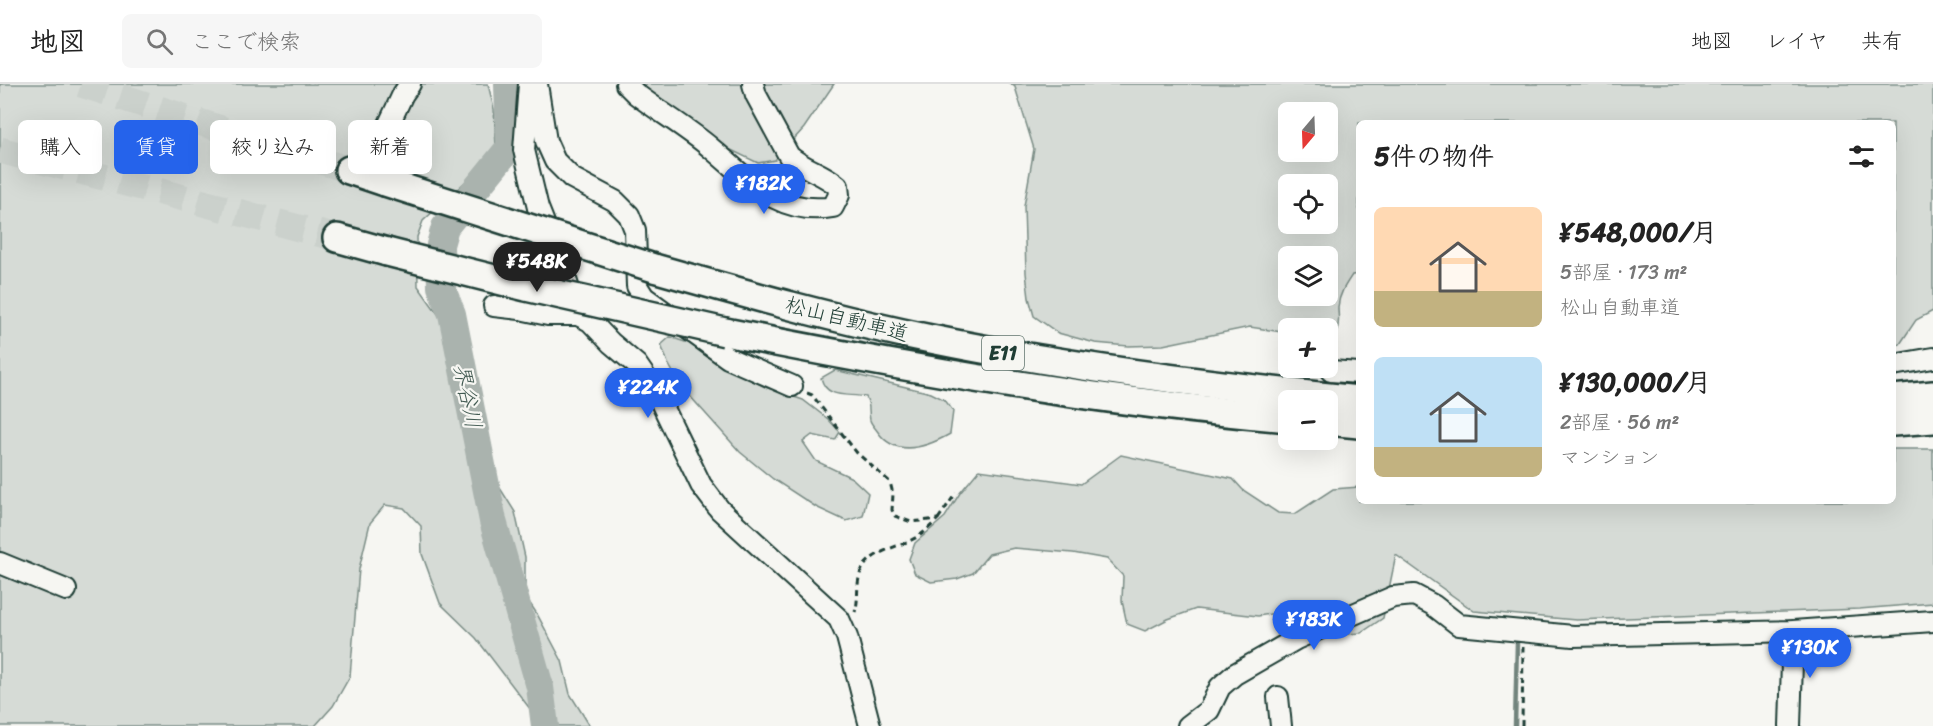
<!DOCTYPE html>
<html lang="ja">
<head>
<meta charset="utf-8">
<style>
  body { margin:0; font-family:Sriracha,"Klee One",sans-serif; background:#f6f6f6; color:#222; height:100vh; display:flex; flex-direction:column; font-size:22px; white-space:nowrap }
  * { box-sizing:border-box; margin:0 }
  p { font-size:20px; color:#767676 }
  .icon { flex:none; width:33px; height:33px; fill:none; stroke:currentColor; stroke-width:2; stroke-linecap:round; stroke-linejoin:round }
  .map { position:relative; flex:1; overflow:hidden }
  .drawer { position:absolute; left:1356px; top:36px; width:540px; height:384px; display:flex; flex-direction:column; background:#fff; border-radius:9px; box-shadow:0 6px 24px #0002 }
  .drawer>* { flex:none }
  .hud { position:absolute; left:18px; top:36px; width:570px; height:54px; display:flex; gap:12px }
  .needle { width:39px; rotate:199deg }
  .tools { position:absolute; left:1278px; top:18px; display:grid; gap:12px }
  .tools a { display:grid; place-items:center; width:60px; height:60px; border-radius:9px; background:#fff; box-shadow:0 6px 24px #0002; font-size:30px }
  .price { position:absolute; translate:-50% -51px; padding:0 14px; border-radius:21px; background:#2563eb; color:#fff; font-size:20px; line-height:39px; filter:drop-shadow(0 2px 3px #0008) }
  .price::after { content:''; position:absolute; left:50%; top:36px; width:18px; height:14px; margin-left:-9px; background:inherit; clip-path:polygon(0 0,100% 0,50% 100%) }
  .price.active { background:#222; color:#fff }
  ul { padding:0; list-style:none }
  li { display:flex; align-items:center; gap:18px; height:150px; padding:0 18px }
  li span { display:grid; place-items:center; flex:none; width:168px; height:120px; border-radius:9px; color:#555 }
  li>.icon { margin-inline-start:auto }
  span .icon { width:72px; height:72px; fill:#fffc; stroke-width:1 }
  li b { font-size:26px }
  h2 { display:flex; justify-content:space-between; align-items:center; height:72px; padding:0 18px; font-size:26px }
  .tag { padding:0 21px; border-radius:9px; background:#fff; box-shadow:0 6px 24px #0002; font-size:21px; line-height:54px }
  .tag.active { background:#2563eb; color:#fff }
  header { display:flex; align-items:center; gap:36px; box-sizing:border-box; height:84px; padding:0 30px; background:#fff; border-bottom:2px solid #e0e0e0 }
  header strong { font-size:28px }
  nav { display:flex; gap:33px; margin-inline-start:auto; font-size:21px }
  .search { width:420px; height:54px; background:#f6f6f6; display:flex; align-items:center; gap:15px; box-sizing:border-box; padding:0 21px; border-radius:9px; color:#767676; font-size:22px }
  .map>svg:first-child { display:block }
  .green { fill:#d6dbd6; stroke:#7a8c85; stroke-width:1.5; fill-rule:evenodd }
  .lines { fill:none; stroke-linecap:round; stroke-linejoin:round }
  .stream { stroke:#72847d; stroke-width:4.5 }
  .river { stroke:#aab3ae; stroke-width:28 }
  .highway-tunnel { stroke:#cbd1cc; stroke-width:27; stroke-dasharray:27 14; stroke-linecap:butt }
  .minor-casing { stroke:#1f3d34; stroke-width:24 }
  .highway-casing { stroke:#1f3d34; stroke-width:32 }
  .path { stroke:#1f3d34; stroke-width:3; stroke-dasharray:6 4.5; stroke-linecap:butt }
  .minor { stroke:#f6f6f2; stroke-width:20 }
  .highway { stroke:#f6f6f2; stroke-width:27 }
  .highway-bridge-casing { stroke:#1f3d34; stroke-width:32; stroke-linecap:butt }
  .highway-bridge { stroke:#f6f6f2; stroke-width:27 }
  .labels { text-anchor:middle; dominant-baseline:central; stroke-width:4.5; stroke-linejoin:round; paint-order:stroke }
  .shield { fill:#f6f6f2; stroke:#60746d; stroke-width:1.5 }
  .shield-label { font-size:20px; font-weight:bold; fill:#1f3d34 }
  .street-label { font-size:21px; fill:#1f3d34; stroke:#f6f6f2 }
  .water-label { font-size:22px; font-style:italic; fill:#425a52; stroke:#f6f6f2 }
</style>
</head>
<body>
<header>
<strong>地図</strong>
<div class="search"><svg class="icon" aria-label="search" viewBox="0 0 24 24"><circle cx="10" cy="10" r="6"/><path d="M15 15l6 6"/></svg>ここで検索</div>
<nav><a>地図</a><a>レイヤ</a><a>共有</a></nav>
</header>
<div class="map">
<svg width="1933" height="642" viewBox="0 0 1933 642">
  <rect width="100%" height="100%" fill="#f6f6f2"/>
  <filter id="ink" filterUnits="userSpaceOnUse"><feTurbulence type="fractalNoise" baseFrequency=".0167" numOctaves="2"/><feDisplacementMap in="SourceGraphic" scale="12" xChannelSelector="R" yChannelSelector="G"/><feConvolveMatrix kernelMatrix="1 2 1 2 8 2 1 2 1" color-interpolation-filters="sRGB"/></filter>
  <g filter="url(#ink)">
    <g class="green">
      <polygon points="0,0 488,0 494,25 496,63 465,98 423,137 417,153 418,202 443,237 473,379 500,404 515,428 525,473 525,512 537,530 562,577 570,610 590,642 543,642 476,554 440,519 422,470 421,442 404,424 385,421 370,439 359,485 350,592 333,622 315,642 0,642"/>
      <polygon points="640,0 834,0 804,44 775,76 758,79 727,64"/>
      <path d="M1011,0h922v227l-17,9 -16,24 -7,2v-223h-534v151l-7,1c-6,9 -13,19 -14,32 0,10 2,13 -1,24l-9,6v-9h-40v5l-38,-6 -87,18 -35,1 -33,-3 -37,-10 -24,-17 -5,-18 -3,-25 -2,-67 10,-57 -19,-62zM1328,28v40h-40v-40zM1328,100v40h-40v-40zM1328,172v40h-40v-40z"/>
      <polygon points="670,253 697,262 733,286 765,303 803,316 828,335 840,348 835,356 812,351 803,358 816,377 852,394 868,409 863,432 846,437 816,423 773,395 740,368 680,301 668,279 661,261"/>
      <path d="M835,286l96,23 14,7 8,11 -3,23c-23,13 -54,24 -72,-2 -2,-3 -7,-8 -8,-12 -2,-9 1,-13 -4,-23 -19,-4 -39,3 -45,-19z"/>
      <polygon points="1893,365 1933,365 1933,519 1859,525 1576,536 1474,527 1396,471 1383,534 1361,549 1333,551 1298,530 1282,528 1258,532 1196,525 1168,535 1145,547 1127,540 1122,517 1123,492 1107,475 1073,469 1014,464 989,470 973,489 957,495 931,498 915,490 909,475 915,459 945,433 960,409 979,386 1081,400 1121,371 1233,395 1243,406 1278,429 1295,430 1333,405 1359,403 1359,417 1893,417"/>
    </g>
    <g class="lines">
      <polyline class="stream" points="1515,642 1517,558"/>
      <polyline class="river" points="508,0 510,63 445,143 440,161 441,203 452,230 493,437 540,603 545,642"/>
      <g class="highway-tunnel">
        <polyline points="81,0 349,86"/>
        <polyline points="0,66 337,154"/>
      </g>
      <defs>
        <g id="minor">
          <polyline points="529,0 524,66 538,124 563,187 578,231 590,237 611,259 637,281 657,310 701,401 720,426 839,535 847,553 870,642"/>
          <polyline points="537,0 546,57 555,77 572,94 615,117 629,131 635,146 637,202 644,213 728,274 792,302"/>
          <path d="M626,0l10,10c25,19 53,35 76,55 37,31 67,67 121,58l6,-12 -1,-9c-15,-13 -34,-17 -49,-30l-33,-61 -3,-11"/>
          <polyline points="381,57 403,10 410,0"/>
          <polyline points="494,222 520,225 548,231 578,231"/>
          <polyline points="1893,281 1933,274"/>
          <polyline points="1331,287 1359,289"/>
          <polyline points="0,479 66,506"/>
          <polyline points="1278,613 1281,642"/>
          <polyline points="1188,642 1209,626 1220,603 1235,590 1296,555 1393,513 1414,511 1433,521 1459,541 1573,552 1793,547 1933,537"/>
          <polyline points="1790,642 1793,547"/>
        </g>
        <g id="highway">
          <polyline points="349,86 385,98"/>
          <polyline points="337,154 387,168"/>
          <path d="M654,184c92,26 184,52 277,71 142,29 285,47 428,61"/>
          <path d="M725,248c186,37 374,70 563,86"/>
          <polyline points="1893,315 1933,311"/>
          <polyline points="1328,337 1359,340"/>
          <polyline points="1893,338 1933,335"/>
        </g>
      </defs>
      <use href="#minor" class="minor-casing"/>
      <use href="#highway" class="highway-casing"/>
      <g class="path">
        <path d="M807,309l5,2 45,58 33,29 3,12 -1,16 3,6 16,6 27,-3c-7,7 -13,13 -21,18 -19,11 -49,14 -57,37 -4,13 -1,26 -5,38"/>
        <polyline points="938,435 956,409"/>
        <polyline points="1522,642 1523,563"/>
      </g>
      <use href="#minor" class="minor"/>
      <use href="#highway" class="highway"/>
      <defs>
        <g id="highway-bridge">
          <polyline points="385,98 654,184"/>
          <polyline points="387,168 526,203 725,248"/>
        </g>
      </defs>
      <use href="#highway-bridge" class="highway-bridge-casing"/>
      <use href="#highway-bridge" class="highway-bridge"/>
    </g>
  </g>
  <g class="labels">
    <rect class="shield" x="982" y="252" width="42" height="34" rx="4.5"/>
    <g class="shield-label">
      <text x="1003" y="269">E11</text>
    </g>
    <g class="street-label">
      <text transform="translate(847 235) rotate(14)">松山自動車道</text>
    </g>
    <g class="water-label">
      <text transform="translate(468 312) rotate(79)">界谷川</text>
    </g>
  </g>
</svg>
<div class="tools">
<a><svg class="needle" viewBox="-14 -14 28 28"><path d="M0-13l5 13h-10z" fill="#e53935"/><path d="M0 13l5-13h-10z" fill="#767676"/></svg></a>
<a><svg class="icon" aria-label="locate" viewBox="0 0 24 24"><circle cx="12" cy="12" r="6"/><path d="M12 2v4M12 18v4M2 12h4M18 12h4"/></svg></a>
<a><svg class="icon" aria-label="layers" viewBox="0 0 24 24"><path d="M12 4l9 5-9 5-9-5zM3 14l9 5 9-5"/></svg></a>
<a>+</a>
<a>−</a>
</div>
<b class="price" style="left:764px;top:131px">¥182K</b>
<b class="price active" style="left:537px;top:209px">¥548K</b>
<b class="price" style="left:648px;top:335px">¥224K</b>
<b class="price" style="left:1314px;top:567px">¥183K</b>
<b class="price" style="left:1810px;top:595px">¥130K</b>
<div class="hud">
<a class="tag">購入</a>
<a class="tag active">賃貸</a>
<a class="tag">絞り込み</a>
<a class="tag">新着</a>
</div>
<section class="drawer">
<h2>5件の物件<svg class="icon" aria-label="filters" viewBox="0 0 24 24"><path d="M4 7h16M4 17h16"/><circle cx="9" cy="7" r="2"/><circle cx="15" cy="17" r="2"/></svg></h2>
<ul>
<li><span style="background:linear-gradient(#ffd9b3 70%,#c2b280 0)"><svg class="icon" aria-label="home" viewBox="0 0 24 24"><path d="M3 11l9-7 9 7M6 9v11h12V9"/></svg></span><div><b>¥548,000/月</b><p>5部屋 · 173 m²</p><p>松山自動車道</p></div></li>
<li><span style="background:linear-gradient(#bfe0f5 75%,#c2b280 0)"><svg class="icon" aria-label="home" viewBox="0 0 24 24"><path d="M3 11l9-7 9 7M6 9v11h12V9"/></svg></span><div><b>¥130,000/月</b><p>2部屋 · 56 m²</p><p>マンション</p></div></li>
</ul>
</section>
</div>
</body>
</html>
